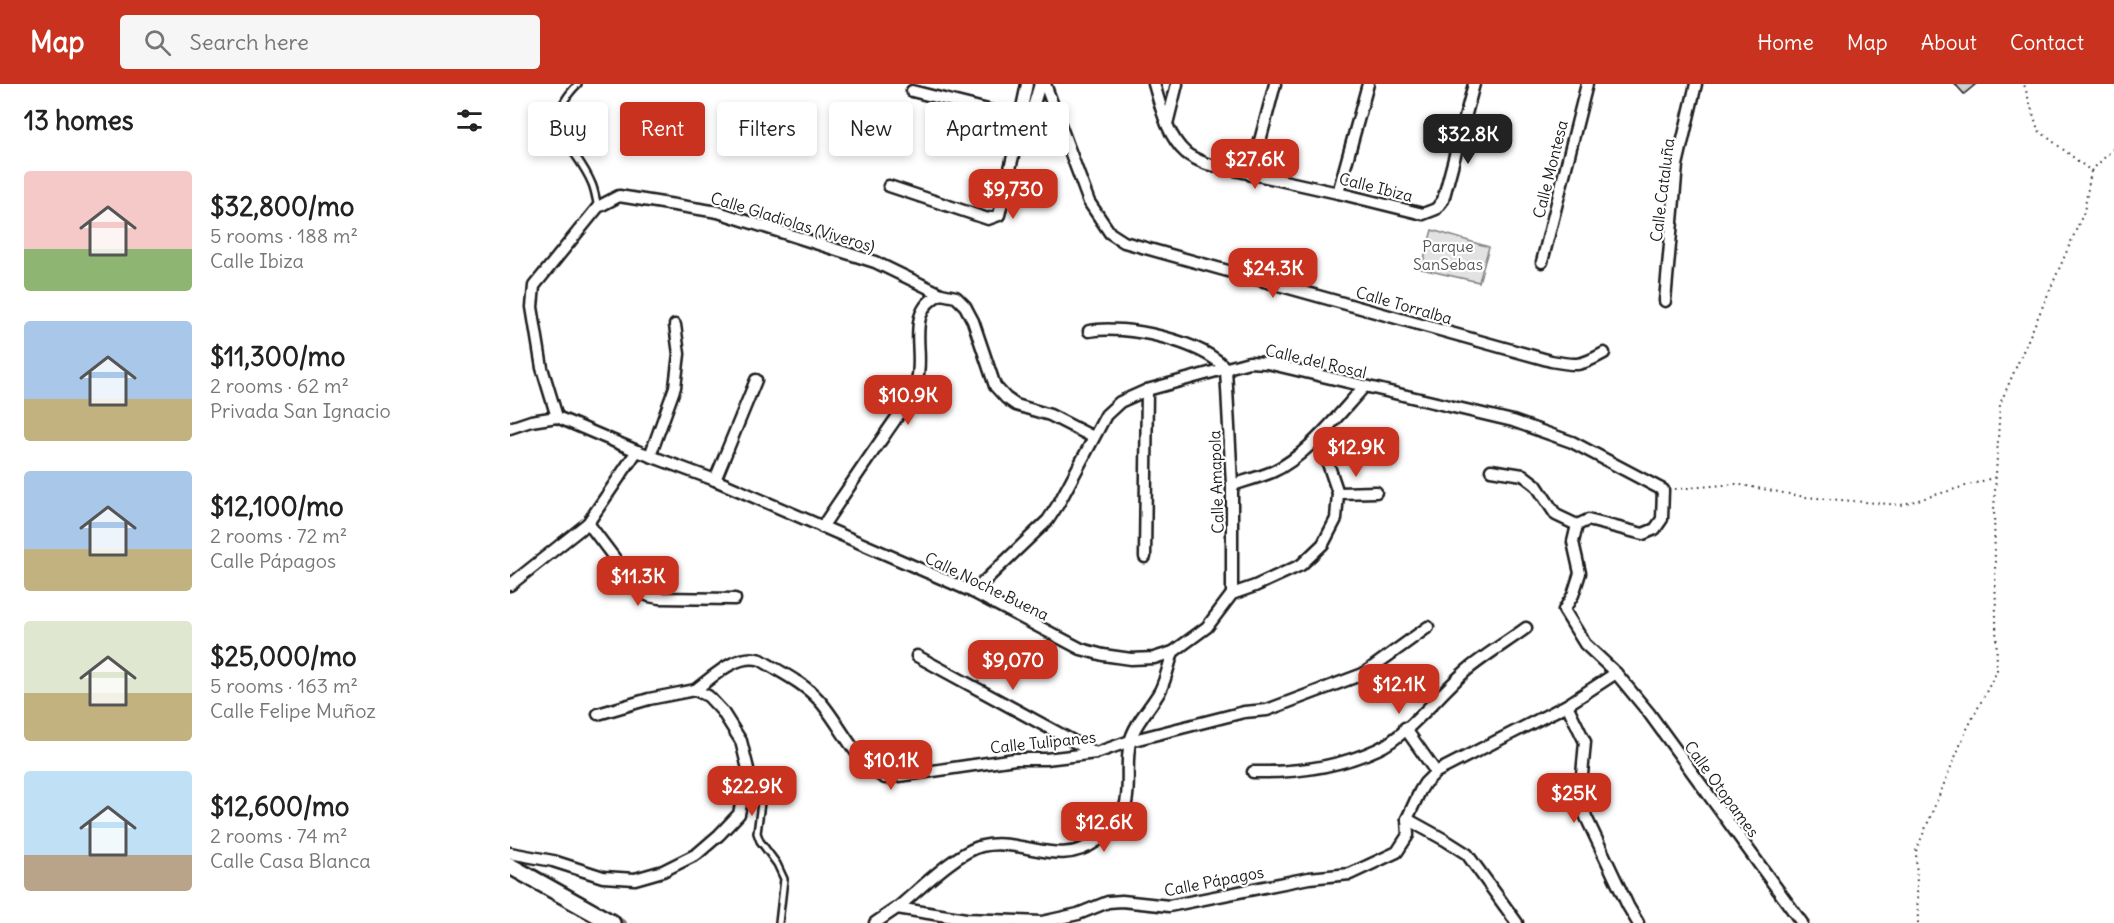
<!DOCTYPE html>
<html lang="en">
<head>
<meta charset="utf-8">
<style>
  body { margin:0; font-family:Delius,sans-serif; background:#f6f6f6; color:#222; height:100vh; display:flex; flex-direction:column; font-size:22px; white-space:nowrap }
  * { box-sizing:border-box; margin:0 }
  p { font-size:20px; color:#767676 }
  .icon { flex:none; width:33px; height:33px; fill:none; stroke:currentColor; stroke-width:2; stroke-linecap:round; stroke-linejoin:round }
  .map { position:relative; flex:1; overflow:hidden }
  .sheet { display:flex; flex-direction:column; background:#fff; width:510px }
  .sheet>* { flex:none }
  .hud { position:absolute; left:18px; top:18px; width:570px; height:54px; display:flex; gap:12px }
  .price { position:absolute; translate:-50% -51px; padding:0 14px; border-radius:12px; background:#c8321e; color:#fff; font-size:20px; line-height:39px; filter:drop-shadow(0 2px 3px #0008) }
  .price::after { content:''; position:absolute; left:50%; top:36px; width:18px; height:14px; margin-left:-9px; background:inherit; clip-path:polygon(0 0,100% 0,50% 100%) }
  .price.active { background:#222; color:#fff }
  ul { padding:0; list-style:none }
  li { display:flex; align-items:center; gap:18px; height:150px; padding:0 24px }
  li span { display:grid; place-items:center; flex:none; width:168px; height:120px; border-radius:6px; color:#555 }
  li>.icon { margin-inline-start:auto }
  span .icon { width:72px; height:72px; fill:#fffc; stroke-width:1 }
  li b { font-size:26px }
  h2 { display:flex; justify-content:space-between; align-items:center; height:72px; padding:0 24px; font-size:26px }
  .tag { padding:0 21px; border-radius:6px; background:#fff; box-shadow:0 3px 9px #0003; font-size:21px; line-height:54px }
  .tag.active { background:#c8321e; color:#fff }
  header { display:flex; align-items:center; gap:36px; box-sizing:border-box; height:84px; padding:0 30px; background:#c8321e; color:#fff }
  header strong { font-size:28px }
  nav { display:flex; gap:33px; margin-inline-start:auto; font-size:21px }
  .search { width:420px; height:54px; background:#f6f6f6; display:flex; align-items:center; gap:15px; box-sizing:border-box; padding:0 21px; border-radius:6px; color:#767676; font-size:22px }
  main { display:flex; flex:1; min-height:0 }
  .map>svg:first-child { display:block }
  .green { fill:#e2e2e2; stroke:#7f7f7f; stroke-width:1.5 }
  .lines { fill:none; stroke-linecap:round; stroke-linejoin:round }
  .stream { stroke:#7a7a7a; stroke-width:4 }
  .building { fill:#cecece; stroke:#1c1c1c; stroke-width:1.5 }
  .lane-casing { stroke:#1c1c1c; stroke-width:10 }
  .street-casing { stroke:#1c1c1c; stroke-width:15 }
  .secondary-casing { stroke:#1c1c1c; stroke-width:20 }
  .path { stroke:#1c1c1c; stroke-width:2; stroke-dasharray:1.5 4.5; stroke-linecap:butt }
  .lane { stroke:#fff; stroke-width:5 }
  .street { stroke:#fff; stroke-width:10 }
  .secondary { stroke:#fff; stroke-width:15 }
  .labels { text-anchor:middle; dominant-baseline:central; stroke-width:4.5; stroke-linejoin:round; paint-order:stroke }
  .street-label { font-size:16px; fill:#1c1c1c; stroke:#fff }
  .park-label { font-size:16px; fill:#575757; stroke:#fff }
</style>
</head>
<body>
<header>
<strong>Map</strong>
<div class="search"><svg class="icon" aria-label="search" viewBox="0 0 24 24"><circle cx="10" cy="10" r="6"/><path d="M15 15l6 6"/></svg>Search here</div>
<nav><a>Home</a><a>Map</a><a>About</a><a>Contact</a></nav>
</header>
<main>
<section class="sheet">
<h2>13 homes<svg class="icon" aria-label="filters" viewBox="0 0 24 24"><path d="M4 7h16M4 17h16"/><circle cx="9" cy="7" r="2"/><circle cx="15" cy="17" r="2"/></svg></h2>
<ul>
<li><span style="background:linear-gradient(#f6c9c9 65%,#8fb573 0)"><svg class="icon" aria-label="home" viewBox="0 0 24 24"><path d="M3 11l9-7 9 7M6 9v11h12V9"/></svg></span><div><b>$32,800/mo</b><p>5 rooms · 188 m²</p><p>Calle Ibiza</p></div></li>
<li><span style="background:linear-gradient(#a9c7e8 65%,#c2b280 0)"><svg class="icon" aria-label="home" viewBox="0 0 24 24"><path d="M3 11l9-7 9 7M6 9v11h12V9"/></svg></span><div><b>$11,300/mo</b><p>2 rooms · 62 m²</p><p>Privada San Ignacio</p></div></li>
<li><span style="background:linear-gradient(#a9c7e8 65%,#c2b280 0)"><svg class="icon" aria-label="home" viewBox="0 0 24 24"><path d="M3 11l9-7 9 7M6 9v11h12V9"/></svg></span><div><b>$12,100/mo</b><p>2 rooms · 72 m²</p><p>Calle Pápagos</p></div></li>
<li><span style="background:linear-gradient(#dfe7d0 60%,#c2b280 0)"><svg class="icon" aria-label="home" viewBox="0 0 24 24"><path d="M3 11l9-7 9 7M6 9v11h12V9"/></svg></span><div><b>$25,000/mo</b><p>5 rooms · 163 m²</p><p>Calle Felipe Muñoz</p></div></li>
<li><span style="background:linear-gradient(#bfe0f5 70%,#b9a48a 0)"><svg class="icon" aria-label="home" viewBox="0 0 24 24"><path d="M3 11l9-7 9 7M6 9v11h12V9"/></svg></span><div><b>$12,600/mo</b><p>2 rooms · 74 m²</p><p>Calle Casa Blanca</p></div></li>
</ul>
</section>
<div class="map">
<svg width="1604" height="839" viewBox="0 0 1604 839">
  <rect width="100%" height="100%" fill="#fff"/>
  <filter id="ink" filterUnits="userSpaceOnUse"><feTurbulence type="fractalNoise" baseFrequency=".0167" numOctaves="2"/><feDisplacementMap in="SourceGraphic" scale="12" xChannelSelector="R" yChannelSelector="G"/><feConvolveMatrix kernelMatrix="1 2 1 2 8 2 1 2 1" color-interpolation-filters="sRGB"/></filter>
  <g filter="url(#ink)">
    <polygon class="green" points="922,146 979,163 969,198 911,185"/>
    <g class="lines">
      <g class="stream">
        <polyline points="2,773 84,820"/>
        <polyline points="106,833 115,839"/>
      </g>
    </g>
    <polygon class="building" points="1445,0 1466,0 1454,10"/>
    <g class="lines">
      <defs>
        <g id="lane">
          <path d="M68,0c-43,42 -1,62 14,100 3,7 4,16 6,23"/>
          <polyline points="239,689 251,719 247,749 250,757 267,780 274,795 269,839"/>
        </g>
        <g id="street">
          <path d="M535,0l44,118 21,31 14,9 427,119c26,5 30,5 53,-8"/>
          <path d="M644,0c7,23 13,52 32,69 6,5 14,8 21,11l131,29 85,21 13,-5 7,-9 31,-116"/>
          <polyline points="402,7 510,34"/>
          <polyline points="509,38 517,0"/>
          <polyline points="657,40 667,0"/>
          <polyline points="741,91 765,0"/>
          <polyline points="379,102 478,135 489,131 508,51 521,30 530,0"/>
          <polyline points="828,109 858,0"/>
          <polyline points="1032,178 1077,0"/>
          <polyline points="1155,217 1167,81 1186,0"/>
          <path d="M579,247c35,-7 114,10 137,38l6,116v109"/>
          <polyline points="47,333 32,284 22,223 24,202 88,123 109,112 208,128 365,178 431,210 446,213 455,222 463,237 485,302 496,314 506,321 540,331 583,353"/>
          <polyline points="0,344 21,337 47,333 127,367 205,396 463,508 571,565 593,571 621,575 644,574 663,568 697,543 722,510 745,502 791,481 813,460 826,435 828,409 809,353"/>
          <polyline points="140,372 165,303 169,270 165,241"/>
          <polyline points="205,396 246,296"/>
          <path d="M722,401c13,-4 28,-8 40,-13 34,-15 67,-58 92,-85"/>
          <polyline points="828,409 866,408"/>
          <polyline points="78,439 130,508 139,512 149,514 225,515"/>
          <polyline points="1067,441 1063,458 1070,489 1063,511 1054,526 1075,560 1106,589 1139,629 1292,839"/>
          <path d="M312,443c21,-31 41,-61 62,-91 11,-17 27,-36 33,-56 8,-30 -13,-69 24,-86"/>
          <polyline points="635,473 637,306"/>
          <polyline points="0,501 78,439 127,367"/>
          <polyline points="463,508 538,436 549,419 596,331 610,318 637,306 739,278 757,279 1003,337 1062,358 1153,406 1152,435 1145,445 1133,450 1078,436 1067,441 1046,431 1026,401 1013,391 981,386"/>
          <polyline points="407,572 585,669"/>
          <path d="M185,606c18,-13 42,-38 66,-30 19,12 43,23 58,40 21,23 37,64 66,78l130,-19h31l50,-6 34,-12 114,-29 23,-2 96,-36 65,-47"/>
          <polyline points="1057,621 1075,658 1071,702 1072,717 1076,733 1118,822 1128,839"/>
          <polyline points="895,644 926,688"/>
          <path d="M743,688c43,1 86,-5 125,-23 29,-13 63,-57 89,-79 18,-15 40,-28 59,-42"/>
          <polyline points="897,735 935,756 957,770 1007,839"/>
          <polyline points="0,769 43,777 93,793 125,795 153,787 187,770 209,751 229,730 238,685 231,657 212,627 198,612 185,606 139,615 88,630"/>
          <path d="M387,824c21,-17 59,-56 85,-62 41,-9 76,23 115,-5 5,-4 11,-7 15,-11 25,-28 11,-56 18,-88 4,-18 21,-35 30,-51 6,-12 9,-27 13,-39"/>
          <polyline points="365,839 387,824 456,835 532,838 568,830 598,818 612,817 659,822 799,794 840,790 887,768 898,751 897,735 910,707 915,699 926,688 1057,621 1106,589"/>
        </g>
        <polyline id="secondary" points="0,782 102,839"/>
      </defs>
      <use href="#lane" class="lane-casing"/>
      <use href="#street" class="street-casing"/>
      <use href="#secondary" class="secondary-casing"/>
      <g class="path">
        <polyline points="1581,87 1604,64"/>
        <polyline points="1165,405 1226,400 1295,413 1391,421 1486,393"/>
        <polyline points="1408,839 1406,767 1456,647 1487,587 1484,426 1490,320 1574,128 1581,87 1528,46 1514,0"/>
      </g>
      <use href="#lane" class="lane"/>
      <use href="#street" class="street"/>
      <use href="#secondary" class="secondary"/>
    </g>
  </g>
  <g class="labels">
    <g class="street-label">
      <text transform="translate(1040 85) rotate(-76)">Calle Montesa</text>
      <text transform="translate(866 103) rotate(14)">Calle Ibiza</text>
      <text transform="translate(1152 106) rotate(-83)">Calle Cataluña</text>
      <text transform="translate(283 138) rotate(17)">Calle Gladiolas (Viveros)</text>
      <text transform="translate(894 221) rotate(16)">Calle Torralba</text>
      <text transform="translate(806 277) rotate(13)">Calle del Rosal</text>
      <text transform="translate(706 398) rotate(-92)">Calle Amapola</text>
      <text transform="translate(477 502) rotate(26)">Calle Noche Buena</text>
      <text transform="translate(533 658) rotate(-6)">Calle Tulipanes</text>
      <text transform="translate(1212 705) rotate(54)">Calle Otopames</text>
      <text transform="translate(704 797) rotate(-11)">Calle Pápagos</text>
    </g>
    <g class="park-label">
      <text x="938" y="162">Parque<tspan x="938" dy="18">SanSebas</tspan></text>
    </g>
  </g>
</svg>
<b class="price active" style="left:958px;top:81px">$32.8K</b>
<b class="price" style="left:745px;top:106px">$27.6K</b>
<b class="price" style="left:503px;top:136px">$9,730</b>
<b class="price" style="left:763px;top:215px">$24.3K</b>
<b class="price" style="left:398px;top:342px">$10.9K</b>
<b class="price" style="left:846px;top:394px">$12.9K</b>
<b class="price" style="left:128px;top:523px">$11.3K</b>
<b class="price" style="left:503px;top:607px">$9,070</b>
<b class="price" style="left:889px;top:631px">$12.1K</b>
<b class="price" style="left:381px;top:707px">$10.1K</b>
<b class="price" style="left:242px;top:733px">$22.9K</b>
<b class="price" style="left:1064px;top:740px">$25K</b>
<b class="price" style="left:594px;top:769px">$12.6K</b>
<div class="hud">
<a class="tag">Buy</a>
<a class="tag active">Rent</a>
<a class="tag">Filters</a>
<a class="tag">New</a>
<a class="tag">Apartment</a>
</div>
</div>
</main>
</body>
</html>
